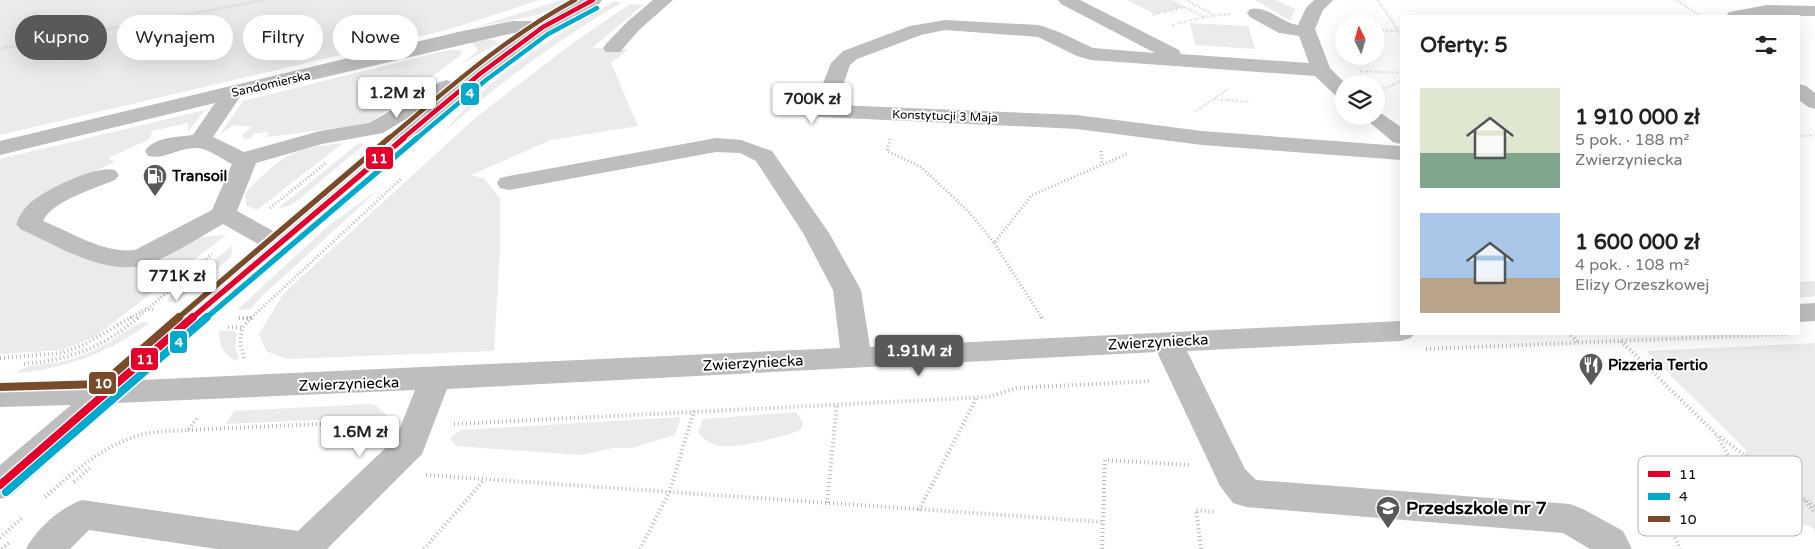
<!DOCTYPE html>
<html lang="pl">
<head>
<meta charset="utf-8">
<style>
  body { margin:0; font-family:"Varela Round",sans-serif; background:#f2f2f2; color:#222; height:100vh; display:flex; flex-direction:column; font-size:19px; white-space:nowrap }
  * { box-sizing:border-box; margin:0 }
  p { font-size:16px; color:#767676 }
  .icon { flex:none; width:28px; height:28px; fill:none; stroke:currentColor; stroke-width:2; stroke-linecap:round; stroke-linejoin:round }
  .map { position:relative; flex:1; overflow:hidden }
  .panel { position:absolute; left:1400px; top:15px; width:400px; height:320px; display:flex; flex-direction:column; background:#fff; border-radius:0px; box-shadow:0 5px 20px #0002 }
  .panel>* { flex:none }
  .top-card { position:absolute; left:15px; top:15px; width:475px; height:45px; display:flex; gap:10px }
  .needle { width:32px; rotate:355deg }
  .controls { position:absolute; left:1335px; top:15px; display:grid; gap:10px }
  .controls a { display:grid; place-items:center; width:50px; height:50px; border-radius:50%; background:#fff; box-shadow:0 5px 20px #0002; font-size:25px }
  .price { position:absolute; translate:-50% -42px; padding:0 11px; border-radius:5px; background:#fff; color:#222; font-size:16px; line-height:32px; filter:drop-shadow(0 1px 2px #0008) }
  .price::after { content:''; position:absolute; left:50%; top:30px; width:15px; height:11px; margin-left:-8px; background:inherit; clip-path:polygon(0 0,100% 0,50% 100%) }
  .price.selected { background:#595959; color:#fff }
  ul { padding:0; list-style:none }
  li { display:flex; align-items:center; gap:15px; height:125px; padding:0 20px }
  li span { display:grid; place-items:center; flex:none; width:140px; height:100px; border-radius:0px; color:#555 }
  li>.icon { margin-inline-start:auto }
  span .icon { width:60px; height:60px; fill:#fffc; stroke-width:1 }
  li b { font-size:21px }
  h2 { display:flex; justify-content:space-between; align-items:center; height:60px; padding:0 20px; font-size:21px }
  .tag { padding:0 18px; border-radius:22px; background:#fff; box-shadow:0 5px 20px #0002; font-size:18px; line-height:45px }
  .tag.selected { background:#595959; color:#fff }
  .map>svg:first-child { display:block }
  .green { fill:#ebebeb }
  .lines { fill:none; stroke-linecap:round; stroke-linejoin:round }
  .path-far2 { stroke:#b9b9b9; stroke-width:2.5; stroke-dasharray:0.5 2; stroke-linecap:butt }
  .path-far1 { stroke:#b9b9b9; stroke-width:3; stroke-dasharray:1 2.5; stroke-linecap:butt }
  .path { stroke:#b9b9b9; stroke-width:4; stroke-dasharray:1 3; stroke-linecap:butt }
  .minor { fill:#bebebe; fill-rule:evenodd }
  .bus-1-far2-casing { stroke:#fff; stroke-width:7 }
  .bus-1-far1-casing { stroke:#fff; stroke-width:9 }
  .bus-1-casing { stroke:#fff; stroke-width:11 }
  .bus-2-far2-casing { stroke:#fff; stroke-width:7 }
  .bus-2-far1-casing { stroke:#fff; stroke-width:9 }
  .bus-2-casing { stroke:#fff; stroke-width:11 }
  .bus-3-far2-casing { stroke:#fff; stroke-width:7 }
  .bus-3-far1-casing { stroke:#fff; stroke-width:9 }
  .bus-3-casing { stroke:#fff; stroke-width:11 }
  .bus-1-far2 { stroke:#e4002b; stroke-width:4.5 }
  .bus-1-far1 { stroke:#e4002b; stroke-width:5.5 }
  .bus-1 { stroke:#e4002b; stroke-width:8 }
  .bus-2-far2 { stroke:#00a9ce; stroke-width:4.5 }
  .bus-2-far1 { stroke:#00a9ce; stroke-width:5.5 }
  .bus-2 { stroke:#00a9ce; stroke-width:8 }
  .bus-3-far2 { stroke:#7a4b2a; stroke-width:4.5 }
  .bus-3-far1 { stroke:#7a4b2a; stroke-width:5.5 }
  .bus-3 { stroke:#7a4b2a; stroke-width:8 }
  .labels { text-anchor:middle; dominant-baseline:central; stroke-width:4; stroke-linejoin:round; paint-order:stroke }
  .far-street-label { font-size:12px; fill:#000; stroke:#fff }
  .poi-label { font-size:15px; font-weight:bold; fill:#000; stroke:#fff; text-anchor:start }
  .street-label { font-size:15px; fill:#000; stroke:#fff }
  .near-poi-label { font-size:18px; font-weight:bold; fill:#000; stroke:#fff; text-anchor:start }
  .key { fill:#fff; stroke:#b2b2b2; stroke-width:1 }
  .key-label { font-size:14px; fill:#000 }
  .line-badge { stroke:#fff; stroke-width:2 }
  .badge-label { font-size:14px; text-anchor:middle; font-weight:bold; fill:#fff }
</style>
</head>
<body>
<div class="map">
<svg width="1815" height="549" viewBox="0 0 1815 549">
  <rect width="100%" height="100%" fill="#fff"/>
  <g class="green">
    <polygon points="0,0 540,0 447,30 0,135"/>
    <polygon points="562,0 575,0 538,15 472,28"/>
    <polygon points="1127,0 1169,0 1183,7 1154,14"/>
    <polygon points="1255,0 1276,0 1295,9 1290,21"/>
    <path d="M615,1l6,2c-59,34 -125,82 -176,128 45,-56 109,-95 170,-130z"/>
    <polygon points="630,4 643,5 592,48 629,49 611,63 638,126 551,140 471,175 485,179 500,199 500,250 494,351 287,359 266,351 259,334 283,294 475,118 574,42"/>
    <polygon points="1190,23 1248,26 1255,49 1195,45"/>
    <polygon points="485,39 495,40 498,44 461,64 478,51 471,41"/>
    <polygon points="448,50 460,50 462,54 368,124 267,137 268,132 253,134 251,138 245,139 241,136 252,127 234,125 220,134 243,101"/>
    <path d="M205,110l-17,22v-9l-36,8 -2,8 -42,19 7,4c-23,11 -91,39 -99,61l2,5 95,37 48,-10 41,-18 24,-2 -130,101 -33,14 -63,4v-195z"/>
    <path d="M343,143l-86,67 -11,-5 -1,-10 3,-6c37,-35 43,-40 95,-46z"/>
    <polygon points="359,143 365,144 292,205 277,209"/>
    <polygon points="378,190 258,300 251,309 237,310 328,226"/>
    <polygon points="233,245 231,257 175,303 167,302 169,297"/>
    <polygon points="1815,281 1815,296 1799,298 1799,282"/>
    <path d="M143,322l7,1c-40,29 -84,46 -134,50 13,-11 39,-8 56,-14 14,-5 28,-11 41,-19 11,-7 19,-14 30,-18z"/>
    <path d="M219,330l14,1 4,3 -2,14 4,9 -3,4c-13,-6 -17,-16 -17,-31z"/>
    <polygon points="1815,343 1815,532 1811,526 1719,514 1706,503 1747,451 1646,351"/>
    <polygon points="368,404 375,405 386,414 386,417 226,424 234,411"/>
    <path d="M796,412l7,11 -2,7c-20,7 -60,18 -80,16 -10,-1 -18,-7 -23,-14l5,-13z"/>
    <polygon points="681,417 675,435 632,448 613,448 581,455 456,446 450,438 461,430"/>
  </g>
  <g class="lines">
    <g class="path-far2">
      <polyline points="1171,0 1204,17 1230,14"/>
      <polyline points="1186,0 1214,15"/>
      <polyline points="1378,0 1401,35"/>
      <polyline points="1676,0 1701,16"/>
      <polyline points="1152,15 1185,7"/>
      <polyline points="1172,25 1204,17"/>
      <polyline points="1341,28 1344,28"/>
      <polyline points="1376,30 1398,31"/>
      <polyline points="0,49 265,0"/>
      <polyline points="1360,71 1401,73"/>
      <polyline points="1379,91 1401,81"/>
      <polyline points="1215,99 1250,102"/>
      <polyline points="1196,111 1228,89"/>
      <polyline points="1799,136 1815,135"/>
    </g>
    <g class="path-far1">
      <polyline points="890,139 887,151 921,167 970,213 994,243"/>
      <polyline points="1101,151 1102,165"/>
      <polyline points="270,208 326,163"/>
      <polyline points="130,318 145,309 155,310"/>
      <polyline points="137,318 212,254"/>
      <polyline points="239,318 252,318"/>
      <polyline points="251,318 402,178"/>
      <polyline points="1042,318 994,243 1032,195 1127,154"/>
    </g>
    <g class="path">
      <polyline points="1041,317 1043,320"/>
      <polyline points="239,318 252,318"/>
      <polyline points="228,327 242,328"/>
      <polyline points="1571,335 1578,343"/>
      <polyline points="1621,341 1717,435 1728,455 1671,529 1680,549"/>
      <polyline points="1426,349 1787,334"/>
      <polyline points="0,358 62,353 85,344 132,317"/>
      <polyline points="244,358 240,344 242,328 252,317"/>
      <path d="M24,364c48,-5 78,-16 115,-47"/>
      <polyline points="454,424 988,397 1017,388 1151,381"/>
      <polyline points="188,430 383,421"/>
      <polyline points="1720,437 1815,507"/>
      <polyline points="426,475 1103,522"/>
      <polyline points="74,482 90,468"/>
      <path d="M45,497c31,-27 63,-56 104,-64 13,-2 26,-2 39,-3l9,-12"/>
      <polyline points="1805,501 1815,513"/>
      <polyline points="827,503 837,404"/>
      <polyline points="919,510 977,397"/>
      <polyline points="0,538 23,517"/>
      <polyline points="2,549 9,543"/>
      <polyline points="424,549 483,481"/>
      <polyline points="640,549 669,493 694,411"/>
      <polyline points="1102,549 1105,460 1190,465"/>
      <polyline points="1201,549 1196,510 1215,512"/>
    </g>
    <g class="minor">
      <path d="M580,0h22l-3,4 -50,27 -61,46 -202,173 -146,130 700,-32 -7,-58 -30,-57 -47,-72 -16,-8 -24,-1 -207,38 -9,-2 -3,-5 3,-5 9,-2 207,-38 25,2 31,11 57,82 32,57 9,57 531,-26v13h13l-3,4 -10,3 -214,10 58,118 11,11 314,24 13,5 40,22 9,18h-42l-27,-16 -317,-26 -13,-4 -13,-17 -63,-134 -710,37 -25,65 -95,95h-110l-128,-19 -19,19h-44c10,-20 35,-42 56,-49l216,31 98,-93 19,-48 -300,13 -103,92 -12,4v-34l71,-60 -71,2v-22l98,-3 162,-137 -37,-21c-23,13 -47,29 -72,39 -42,16 -93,-17 -131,-34l-4,-5c3,-8 7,-14 13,-20 15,-14 67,-39 86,-34l4,5 -4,5c-19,8 -63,21 -72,41 28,11 61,33 92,29l77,-40 20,-46c-10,-5 -26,-17 -37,-16 -17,0 -31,12 -47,8l-3,-5c9,-14 32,-14 48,-16l22,-32 -215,52v-14l458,-109 55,-11h27zM513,33h11l-68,51 -9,-4 -7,2 -71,41 -49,8 -76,21 -31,-15 27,-40zM431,104l-156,128 -38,-21 19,-48 66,-19 61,-11z"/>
      <polygon points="653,0 673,0 639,30 620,52 606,52 603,48 606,44 627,22"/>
      <path d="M1058,0h22l99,50 2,4 128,9 -10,-27 -20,-3 -29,-16 -3,-4 3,-4c17,-4 32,14 48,16l8,-17 8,-8h19l-10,10 -8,19 15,39 16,16h-2v15l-7,-2 -22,-21 -224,-16 -14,-4 -39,-19 -93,-7 -24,5 -64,24 -7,6 -14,40 241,10 125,16 199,15v14l-199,-15 -125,-16 -254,-12 -8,-1 -3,-5 19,-48 12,-12 67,-25 35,-6 94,5 20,7 34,16 62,5 -94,-49z"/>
      <polygon points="1767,5 1815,6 1815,16 1726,16 1729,12"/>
      <polygon points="1799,84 1806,86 1815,93 1815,109 1808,107 1799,100"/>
      <polygon points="1376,110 1401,127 1401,144 1393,142 1362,116 1376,116"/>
      <polygon points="1815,303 1815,321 1799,322 1799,304"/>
    </g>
    <defs>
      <polyline id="bus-1-far2" points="402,139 481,73 543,27 593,0"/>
      <polyline id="bus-1-far1" points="192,318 404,138"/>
      <polyline id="bus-1" points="0,485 193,317"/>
      <polyline id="bus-2-far2" points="416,139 486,80 548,34 597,8"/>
      <polyline id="bus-2-far1" points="206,318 417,138"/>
      <polyline id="bus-2" points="6,492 207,317"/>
      <path id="bus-3-far2" d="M388,139c60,-50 118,-102 187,-139"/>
      <polyline id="bus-3-far1" points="178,318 389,138"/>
      <polyline id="bus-3" points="0,387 102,384 179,317"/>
    </defs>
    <use href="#bus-1-far2" class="bus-1-far2-casing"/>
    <use href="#bus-1-far1" class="bus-1-far1-casing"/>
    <use href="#bus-1" class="bus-1-casing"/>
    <use href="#bus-2-far2" class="bus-2-far2-casing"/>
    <use href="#bus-2-far1" class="bus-2-far1-casing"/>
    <use href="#bus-2" class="bus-2-casing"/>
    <use href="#bus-3-far2" class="bus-3-far2-casing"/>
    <use href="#bus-3-far1" class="bus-3-far1-casing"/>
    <use href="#bus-3" class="bus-3-casing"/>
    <use href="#bus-1-far2" class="bus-1-far2"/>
    <use href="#bus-1-far1" class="bus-1-far1"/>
    <use href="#bus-1" class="bus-1"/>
    <use href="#bus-2-far2" class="bus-2-far2"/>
    <use href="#bus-2-far1" class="bus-2-far1"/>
    <use href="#bus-2" class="bus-2"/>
    <use href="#bus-3-far2" class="bus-3-far2"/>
    <use href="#bus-3-far1" class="bus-3-far1"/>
    <use href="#bus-3" class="bus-3"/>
  </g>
  <defs>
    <symbol id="fuel-pin" viewBox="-11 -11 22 30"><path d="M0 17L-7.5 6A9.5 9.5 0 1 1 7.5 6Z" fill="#595959" stroke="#fff"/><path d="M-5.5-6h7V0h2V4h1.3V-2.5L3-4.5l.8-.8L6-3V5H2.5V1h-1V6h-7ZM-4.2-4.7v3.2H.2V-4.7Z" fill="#fff"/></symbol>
    <symbol id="restaurant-pin" viewBox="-11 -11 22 30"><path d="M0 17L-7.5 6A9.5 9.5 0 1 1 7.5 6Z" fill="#595959" stroke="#fff"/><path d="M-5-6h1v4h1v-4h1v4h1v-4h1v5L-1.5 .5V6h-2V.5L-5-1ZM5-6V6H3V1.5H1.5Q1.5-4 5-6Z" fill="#fff"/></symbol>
    <symbol id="school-pin" viewBox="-11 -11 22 30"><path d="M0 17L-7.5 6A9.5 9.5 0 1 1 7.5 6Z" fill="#595959" stroke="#fff"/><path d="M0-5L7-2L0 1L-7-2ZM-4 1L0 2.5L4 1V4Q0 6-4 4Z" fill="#fff"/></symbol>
  </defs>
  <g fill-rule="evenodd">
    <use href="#fuel-pin" x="141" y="162" width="28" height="38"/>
    <use href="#restaurant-pin" x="1577" y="351" width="28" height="38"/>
    <use href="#school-pin" x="1374" y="494" width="28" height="38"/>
  </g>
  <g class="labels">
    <g class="far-street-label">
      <text transform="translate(271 84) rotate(-13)">Sandomierska</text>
      <text transform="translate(945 116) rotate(2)">Konstytucji 3 Maja</text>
    </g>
    <g class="poi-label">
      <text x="172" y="176">Transoil</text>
      <text x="1608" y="365">Pizzeria Tertio</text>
    </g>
    <g class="street-label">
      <text transform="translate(1158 342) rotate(-3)">Zwierzyniecka</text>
      <text transform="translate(753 363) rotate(-3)">Zwierzyniecka</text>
      <text transform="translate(349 384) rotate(-2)">Zwierzyniecka</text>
    </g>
    <g class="near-poi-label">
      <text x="1406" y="508">Przedszkole nr 7</text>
    </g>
  </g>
  <rect x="1638" y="456" width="164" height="80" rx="8" class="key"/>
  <rect x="1648" y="471" width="22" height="6" fill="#e4002b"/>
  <rect x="1648" y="493" width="22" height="7" fill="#00a9ce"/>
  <rect x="1648" y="516" width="22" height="6" fill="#7a4b2a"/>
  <g class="key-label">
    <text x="1679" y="479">11</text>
    <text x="1679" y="501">4</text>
    <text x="1679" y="524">10</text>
  </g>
  <g class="line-badge">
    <rect x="460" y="82" width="20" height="24" rx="5" fill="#00a9ce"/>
    <rect x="365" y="146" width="29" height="24" rx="5" fill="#e4002b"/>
    <rect x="169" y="330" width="19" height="24" rx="5" fill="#00a9ce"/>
    <rect x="130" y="347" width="29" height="24" rx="5" fill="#e4002b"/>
    <rect x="88" y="371" width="29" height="24" rx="5" fill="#7a4b2a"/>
  </g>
  <g class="badge-label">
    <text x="470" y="98">4</text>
    <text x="379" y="163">11</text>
    <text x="179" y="347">4</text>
    <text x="145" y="364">11</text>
    <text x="103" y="388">10</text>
  </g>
</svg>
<div class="controls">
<a><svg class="needle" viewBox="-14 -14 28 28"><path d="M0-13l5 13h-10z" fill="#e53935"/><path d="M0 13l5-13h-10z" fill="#767676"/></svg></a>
<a><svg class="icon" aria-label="layers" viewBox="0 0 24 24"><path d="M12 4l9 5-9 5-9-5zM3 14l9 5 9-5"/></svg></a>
</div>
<b class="price" style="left:397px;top:119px">1.2M zł</b>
<b class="price" style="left:812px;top:125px">700K zł</b>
<b class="price" style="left:177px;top:302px">771K zł</b>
<b class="price selected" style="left:919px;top:377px">1.91M zł</b>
<b class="price" style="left:360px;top:458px">1.6M zł</b>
<div class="top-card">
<a class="tag selected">Kupno</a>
<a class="tag">Wynajem</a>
<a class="tag">Filtry</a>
<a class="tag">Nowe</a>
</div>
<section class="panel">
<h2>Oferty: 5<svg class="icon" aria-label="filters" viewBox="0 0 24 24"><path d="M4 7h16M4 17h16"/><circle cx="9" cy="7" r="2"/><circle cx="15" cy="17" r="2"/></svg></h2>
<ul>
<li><span style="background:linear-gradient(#dfe7d0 65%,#7fa58c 0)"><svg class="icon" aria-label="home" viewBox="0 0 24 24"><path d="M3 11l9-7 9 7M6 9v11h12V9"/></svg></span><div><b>1 910 000 zł</b><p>5 pok. · 188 m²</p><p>Zwierzyniecka</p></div></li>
<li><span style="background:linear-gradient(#a9c7e8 65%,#b9a48a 0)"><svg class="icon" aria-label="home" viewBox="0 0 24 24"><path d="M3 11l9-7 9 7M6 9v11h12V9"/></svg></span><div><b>1 600 000 zł</b><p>4 pok. · 108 m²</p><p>Elizy Orzeszkowej</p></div></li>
</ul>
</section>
</div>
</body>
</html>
